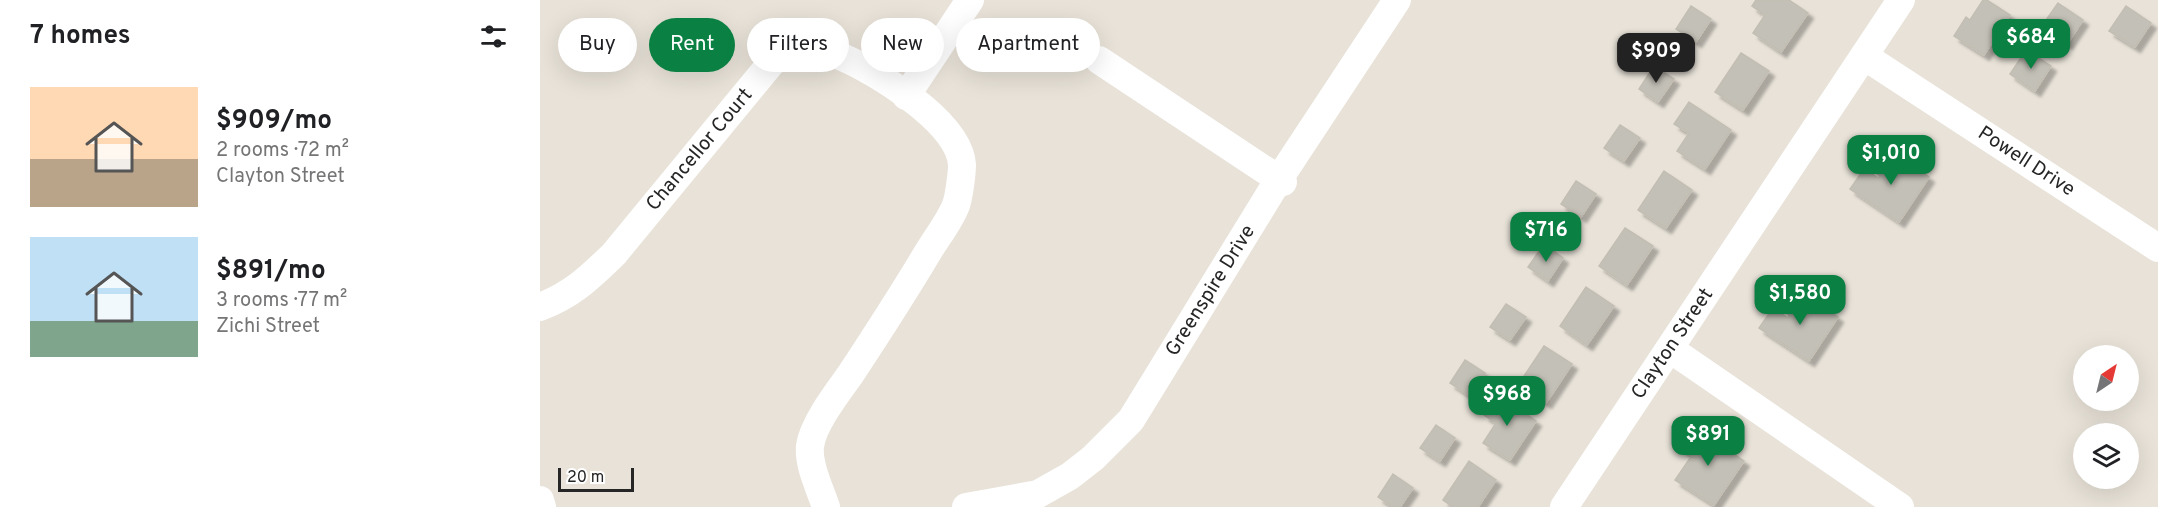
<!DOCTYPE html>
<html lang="en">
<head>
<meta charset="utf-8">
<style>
  body { margin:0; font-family:Overpass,sans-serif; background:#f6f6f6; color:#202124; height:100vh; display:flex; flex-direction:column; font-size:22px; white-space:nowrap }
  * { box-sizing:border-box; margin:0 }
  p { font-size:20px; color:#757577 }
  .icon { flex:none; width:33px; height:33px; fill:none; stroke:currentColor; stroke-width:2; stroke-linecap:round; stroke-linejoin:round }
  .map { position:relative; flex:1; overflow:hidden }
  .side { display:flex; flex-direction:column; background:#fff; width:540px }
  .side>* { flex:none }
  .banner { position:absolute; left:18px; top:18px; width:570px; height:54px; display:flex; gap:12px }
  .needle { width:39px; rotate:35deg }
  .tools { position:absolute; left:1533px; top:345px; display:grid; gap:12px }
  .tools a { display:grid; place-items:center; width:66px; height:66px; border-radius:50%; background:#fff; box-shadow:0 6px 24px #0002; font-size:30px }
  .scale { position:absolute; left:18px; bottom:15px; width:76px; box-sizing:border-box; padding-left:6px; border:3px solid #262626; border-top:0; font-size:16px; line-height:21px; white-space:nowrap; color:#262626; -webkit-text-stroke:4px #fff; paint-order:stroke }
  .price { position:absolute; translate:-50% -51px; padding:0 14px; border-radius:12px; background:#0b8043; color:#fff; font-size:20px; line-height:39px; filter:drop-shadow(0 2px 3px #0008) }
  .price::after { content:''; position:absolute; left:50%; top:36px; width:18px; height:14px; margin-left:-9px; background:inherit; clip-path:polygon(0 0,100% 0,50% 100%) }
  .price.current { background:#222; color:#fff }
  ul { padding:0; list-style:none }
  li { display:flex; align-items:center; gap:18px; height:150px; padding:0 30px }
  li span { display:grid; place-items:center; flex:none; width:168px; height:120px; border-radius:0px; color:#555 }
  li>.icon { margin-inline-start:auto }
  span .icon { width:72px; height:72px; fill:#fffc; stroke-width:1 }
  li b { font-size:26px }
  h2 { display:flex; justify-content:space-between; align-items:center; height:72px; padding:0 30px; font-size:26px }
  .chip { padding:0 21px; border-radius:27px; background:#fff; box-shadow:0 6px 24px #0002; font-size:21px; line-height:54px }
  .chip.current { background:#0b8043; color:#fff }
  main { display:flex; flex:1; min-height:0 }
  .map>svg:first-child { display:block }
  .building { fill:#c3c0b7; stroke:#c3beb3; stroke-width:1.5; filter:url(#shadow) }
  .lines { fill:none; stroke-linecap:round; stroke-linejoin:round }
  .minor { stroke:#fff; stroke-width:28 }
  .labels { text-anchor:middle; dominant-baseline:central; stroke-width:6; stroke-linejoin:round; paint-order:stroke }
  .street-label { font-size:20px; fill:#262626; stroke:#fff }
</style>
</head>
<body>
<main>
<section class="side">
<h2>7 homes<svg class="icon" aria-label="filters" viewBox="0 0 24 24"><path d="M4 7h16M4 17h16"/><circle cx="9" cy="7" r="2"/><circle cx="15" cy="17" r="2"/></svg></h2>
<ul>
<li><span style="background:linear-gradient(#ffd9b3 60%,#b9a48a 0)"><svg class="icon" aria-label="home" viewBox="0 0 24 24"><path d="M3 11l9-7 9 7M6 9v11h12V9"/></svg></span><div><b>$909/mo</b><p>2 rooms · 72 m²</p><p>Clayton Street</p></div></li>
<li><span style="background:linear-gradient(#bfe0f5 70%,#7fa58c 0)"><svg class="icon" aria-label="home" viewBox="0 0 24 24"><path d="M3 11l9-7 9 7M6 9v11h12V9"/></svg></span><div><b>$891/mo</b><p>3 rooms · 77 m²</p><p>Zichi Street</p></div></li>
</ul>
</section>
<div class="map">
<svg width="1618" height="507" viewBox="0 0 1618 507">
  <defs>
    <filter id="shadow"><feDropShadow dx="5.5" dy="5.5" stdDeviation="1.5" flood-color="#0004"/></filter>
  </defs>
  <rect width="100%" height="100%" fill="#e8e2d8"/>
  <g class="building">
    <polygon points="1216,0 1249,0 1268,13 1241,52 1213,33 1225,15 1212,6"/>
    <polygon points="1443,0 1447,0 1470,15 1444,55 1414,36 1426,17 1430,20"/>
    <polygon points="1518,3 1543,20 1527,44 1501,27"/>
    <polygon points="1151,6 1171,19 1156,42 1136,29"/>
    <polygon points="1586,6 1611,23 1595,47 1569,31"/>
    <polygon points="1486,50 1511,66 1495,91 1470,74"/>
    <polygon points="1201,53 1229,71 1203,110 1175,92"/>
    <polygon points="1114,66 1134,79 1118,102 1099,89"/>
    <polygon points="1149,102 1191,130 1165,169 1137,151 1149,133 1134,124"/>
    <polygon points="1080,125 1100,138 1084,161 1064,148"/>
    <polygon points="1350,152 1389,177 1359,222 1310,189 1324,169 1338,178 1340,176 1336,173"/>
    <polygon points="1124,171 1152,190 1126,228 1098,210"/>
    <polygon points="1036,181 1056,194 1041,217 1021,204"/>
    <polygon points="1085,228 1113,246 1087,285 1059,266"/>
    <polygon points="1004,244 1023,258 1008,281 988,267"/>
    <polygon points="1046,287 1074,306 1047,345 1020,326"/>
    <polygon points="1259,291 1298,317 1269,361 1219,328 1233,308 1248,318 1249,315 1245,312"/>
    <polygon points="966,304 986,317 970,340 950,327"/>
    <polygon points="1004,346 1032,364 1006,403 978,385"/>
    <polygon points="925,360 945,373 930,396 910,383"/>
    <polygon points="958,395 996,421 970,460 943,443 956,423 944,415"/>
    <polygon points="896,425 915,438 900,461 880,448"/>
    <polygon points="1155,428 1204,461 1174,505 1135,480 1150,458 1154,461 1156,458 1141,449"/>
    <polygon points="929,461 956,480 938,507 913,507 903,500"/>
    <polygon points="853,474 873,488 860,507 853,507 838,497"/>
  </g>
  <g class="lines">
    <g class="minor">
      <polyline points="1324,56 1618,248"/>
      <polyline points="559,60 743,182"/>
      <polyline points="366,96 430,0"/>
      <path d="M0,307c33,-13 49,-29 74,-53l158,-192c32,-21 53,-14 85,2 32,17 103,61 105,101 0,8 -3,32 -6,40 -6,16 -19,32 -28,47 -25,42 -51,82 -78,123 -13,18 -37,49 -40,71 -2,19 10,43 16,61"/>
      <polyline points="1130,349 1360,507"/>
      <polyline points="0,500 2,507"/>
      <polyline points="426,507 498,494 530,476 553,458 591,420 739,179 857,0"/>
      <polyline points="1024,507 1361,0"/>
    </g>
  </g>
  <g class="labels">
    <g class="street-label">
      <text transform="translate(160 150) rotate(-50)">Chancellor Court</text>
      <text transform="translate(1486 162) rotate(33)">Powell Drive</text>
      <text transform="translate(671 291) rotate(-58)">Greenspire Drive</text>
      <text transform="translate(1133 344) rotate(-56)">Clayton Street</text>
    </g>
  </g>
</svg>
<div class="tools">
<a><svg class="needle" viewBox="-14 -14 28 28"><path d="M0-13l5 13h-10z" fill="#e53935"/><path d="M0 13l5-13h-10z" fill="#757577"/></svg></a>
<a><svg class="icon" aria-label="layers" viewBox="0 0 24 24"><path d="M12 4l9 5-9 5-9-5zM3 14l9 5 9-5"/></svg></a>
</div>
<div class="scale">20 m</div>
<b class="price" style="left:1491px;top:70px">$684</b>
<b class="price current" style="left:1116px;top:84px">$909</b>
<b class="price" style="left:1351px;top:186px">$1,010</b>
<b class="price" style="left:1006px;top:263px">$716</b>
<b class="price" style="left:1260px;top:326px">$1,580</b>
<b class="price" style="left:967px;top:427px">$968</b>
<b class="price" style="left:1168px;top:467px">$891</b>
<div class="banner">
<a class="chip">Buy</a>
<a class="chip current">Rent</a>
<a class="chip">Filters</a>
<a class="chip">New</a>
<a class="chip">Apartment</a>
</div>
</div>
</main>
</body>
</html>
